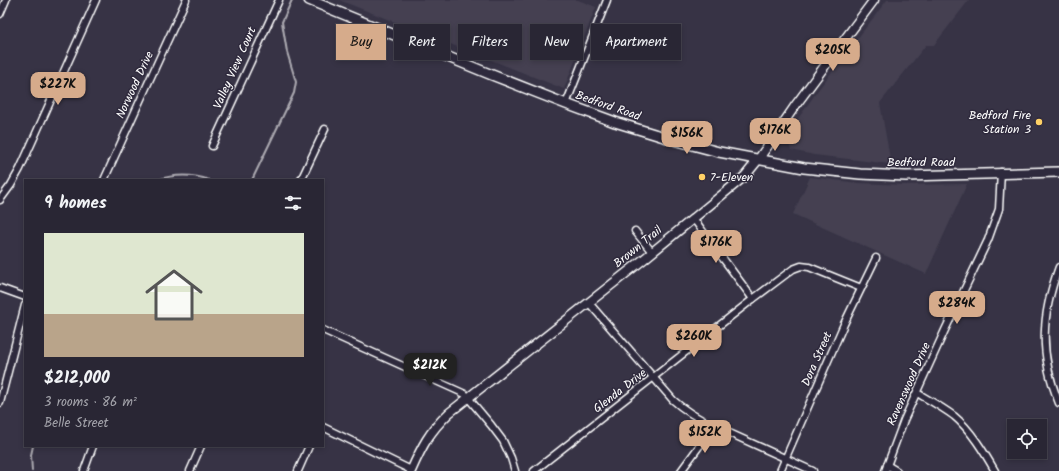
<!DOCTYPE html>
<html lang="en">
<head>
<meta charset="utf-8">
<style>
  body { margin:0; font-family:Kalam,sans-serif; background:#312e3c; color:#f1f3f6; height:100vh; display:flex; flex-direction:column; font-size:15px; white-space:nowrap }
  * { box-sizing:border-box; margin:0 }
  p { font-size:13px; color:#a5a5ac }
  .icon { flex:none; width:22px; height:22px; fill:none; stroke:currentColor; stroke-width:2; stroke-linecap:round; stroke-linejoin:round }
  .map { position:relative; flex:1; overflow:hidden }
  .panel { position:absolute; left:24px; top:179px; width:300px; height:268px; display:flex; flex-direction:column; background:#292634; border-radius:0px; box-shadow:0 2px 6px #0003,0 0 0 1px #45434f }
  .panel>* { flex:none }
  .hud { position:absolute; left:336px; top:24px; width:380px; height:36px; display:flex; gap:8px }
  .fabs { position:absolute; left:1007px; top:419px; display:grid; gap:8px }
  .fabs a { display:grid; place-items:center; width:40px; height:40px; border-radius:0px; background:#292634; box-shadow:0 2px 6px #0003,0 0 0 1px #45434f; font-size:20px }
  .price { position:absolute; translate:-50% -34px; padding:0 9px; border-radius:8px; background:#d6ab8b; color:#111; font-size:13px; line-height:26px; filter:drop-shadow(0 1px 2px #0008) }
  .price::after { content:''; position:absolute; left:50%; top:24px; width:12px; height:9px; margin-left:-6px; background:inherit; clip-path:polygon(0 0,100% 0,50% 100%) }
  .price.selected { background:#222; color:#fff }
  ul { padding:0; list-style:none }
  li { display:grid; align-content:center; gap:8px; height:212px; padding:0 20px }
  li+li { border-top:1px solid #45434f }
  li span { display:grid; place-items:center; height:124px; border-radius:0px; color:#555 }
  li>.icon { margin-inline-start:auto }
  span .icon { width:72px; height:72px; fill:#fffc; stroke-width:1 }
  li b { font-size:17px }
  h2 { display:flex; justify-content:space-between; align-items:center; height:48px; padding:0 20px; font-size:17px }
  .pill { padding:0 14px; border-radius:0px; background:#292634; box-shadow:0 2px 6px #0003,0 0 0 1px #45434f; font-size:14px; line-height:36px }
  .pill.selected { background:#d6ab8b; color:#111 }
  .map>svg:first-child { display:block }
  .built { fill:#444051 }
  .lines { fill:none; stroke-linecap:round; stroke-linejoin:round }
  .stream { stroke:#adabb2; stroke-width:2 }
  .minor-casing { stroke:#fff; stroke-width:9 }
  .tertiary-casing { stroke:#fff; stroke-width:11 }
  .secondary-casing { stroke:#fff; stroke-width:12 }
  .minor { stroke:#2f2a3d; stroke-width:6 }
  .tertiary { stroke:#2f2a3d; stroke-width:8 }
  .secondary { stroke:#2f2a3d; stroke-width:9 }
  .poi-dot { fill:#ffd166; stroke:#2f2a3d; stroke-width:1.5 }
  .labels { text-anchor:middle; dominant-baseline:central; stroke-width:3; stroke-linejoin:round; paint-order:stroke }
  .street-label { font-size:12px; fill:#fff; stroke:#2f2a3d }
  .poi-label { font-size:12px; fill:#fff; stroke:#2f2a3d; text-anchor:end }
</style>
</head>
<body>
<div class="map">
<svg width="1059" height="471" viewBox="0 0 1059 471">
  <rect width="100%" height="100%" fill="#373345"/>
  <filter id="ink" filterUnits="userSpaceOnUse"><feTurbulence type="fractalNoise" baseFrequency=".025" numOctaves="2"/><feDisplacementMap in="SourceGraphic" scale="8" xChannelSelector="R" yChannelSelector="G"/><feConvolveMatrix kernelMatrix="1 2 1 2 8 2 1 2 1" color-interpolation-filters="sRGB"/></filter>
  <g filter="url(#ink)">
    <g class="built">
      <polygon points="339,0 578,0 596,7 564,89"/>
      <polygon points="887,0 969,0 934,45 926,45 880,103 891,164 814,155 791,150 786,136 818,90"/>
      <polygon points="810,177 858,183 904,185 967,184 926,274 793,214"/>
    </g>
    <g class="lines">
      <g class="stream">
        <path d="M158,180c15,-6 36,-6 51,0"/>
        <polyline points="252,180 294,93 296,82 287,52 282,22 292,0"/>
        <polyline points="32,471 31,455 33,446"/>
      </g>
      <defs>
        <g id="minor">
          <polyline points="0,14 6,0"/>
          <polyline points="566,104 607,0"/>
          <polyline points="212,146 279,0"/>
          <polyline points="104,180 186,0"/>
          <polyline points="301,180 325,129"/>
          <polyline points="0,200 11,185 20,169 96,0"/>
          <polyline points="693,218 753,299"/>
          <polyline points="635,231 652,252"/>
          <path d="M1059,267c-18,49 -20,87 0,136"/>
          <polyline points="0,288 25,297"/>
          <path d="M589,303l84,97c12,11 26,19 41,26l99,45"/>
          <polyline points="323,330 465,394 491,425 503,441 511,458 515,471"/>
          <path d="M917,393c12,7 25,14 37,23 17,14 30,36 41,55"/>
          <polyline points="0,403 25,305"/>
          <polyline points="323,427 411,470"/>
          <polyline points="887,465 897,471"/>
          <polyline points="84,471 93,446"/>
          <polyline points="190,471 201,446"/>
          <polyline points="298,471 309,446"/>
          <polyline points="534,471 753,299 793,269 801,266 809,267 861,288"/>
          <polyline points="681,471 714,426"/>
          <polyline points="780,471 844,324 876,258"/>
          <polyline points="885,471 904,420 945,330 988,240 999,209 1001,172"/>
        </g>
        <path id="tertiary" d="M411,471c11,-25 18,-39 38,-58l195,-154 101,-83 13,-16 37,-54 79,-106"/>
        <polyline id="secondary" points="309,0 492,75 566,104 615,122 677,141 719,152 804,168 860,174 906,176 1059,172"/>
      </defs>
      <use href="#minor" class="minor-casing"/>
      <use href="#tertiary" class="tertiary-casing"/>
      <use href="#secondary" class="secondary-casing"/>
      <use href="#minor" class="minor"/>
      <use href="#tertiary" class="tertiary"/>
      <use href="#secondary" class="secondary"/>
    </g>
  </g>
  <g class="poi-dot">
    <circle cx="1039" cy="122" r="4"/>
    <circle cx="702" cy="177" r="4"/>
  </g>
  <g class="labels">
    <g class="street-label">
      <text transform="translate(235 68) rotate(-66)">Valley View Court</text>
      <text transform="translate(135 85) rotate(-65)">Norwood Drive</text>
      <text transform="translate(608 106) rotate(19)">Bedford Road</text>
      <text x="921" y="162">Bedford Road</text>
      <text transform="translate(638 247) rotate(-39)">Brown Trail</text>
      <text transform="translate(817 359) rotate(-66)">Dora Street</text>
      <text transform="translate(909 384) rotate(-66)">Ravenswood Drive</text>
      <text transform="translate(620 391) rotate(-38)">Glenda Drive</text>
    </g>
    <g class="poi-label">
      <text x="1031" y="115">Bedford Fire<tspan x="1031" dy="14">Station 3</tspan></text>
      <text x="710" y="177" text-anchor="start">7-Eleven</text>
    </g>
  </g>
</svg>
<div class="fabs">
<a><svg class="icon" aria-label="locate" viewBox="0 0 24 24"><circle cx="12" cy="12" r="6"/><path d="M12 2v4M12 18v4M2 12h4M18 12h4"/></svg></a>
</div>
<b class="price" style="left:833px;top:72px">$205K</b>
<b class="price" style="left:58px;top:106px">$227K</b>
<b class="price" style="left:775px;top:152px">$176K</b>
<b class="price" style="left:687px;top:155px">$156K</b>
<b class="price" style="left:716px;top:264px">$176K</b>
<b class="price" style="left:957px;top:325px">$284K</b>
<b class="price" style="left:694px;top:358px">$260K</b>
<b class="price selected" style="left:430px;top:387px">$212K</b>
<b class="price" style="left:705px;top:454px">$152K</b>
<div class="hud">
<a class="pill selected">Buy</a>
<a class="pill">Rent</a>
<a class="pill">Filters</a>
<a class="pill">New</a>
<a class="pill">Apartment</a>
</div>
<section class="panel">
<h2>9 homes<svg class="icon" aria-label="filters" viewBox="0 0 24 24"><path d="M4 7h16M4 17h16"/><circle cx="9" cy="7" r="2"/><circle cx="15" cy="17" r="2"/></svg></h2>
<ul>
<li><span style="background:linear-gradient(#dfe7d0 65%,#b9a48a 0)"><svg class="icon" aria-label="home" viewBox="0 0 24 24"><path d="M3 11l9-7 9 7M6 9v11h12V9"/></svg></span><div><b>$212,000</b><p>3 rooms · 86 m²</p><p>Belle Street</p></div></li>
</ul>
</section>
</div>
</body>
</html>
